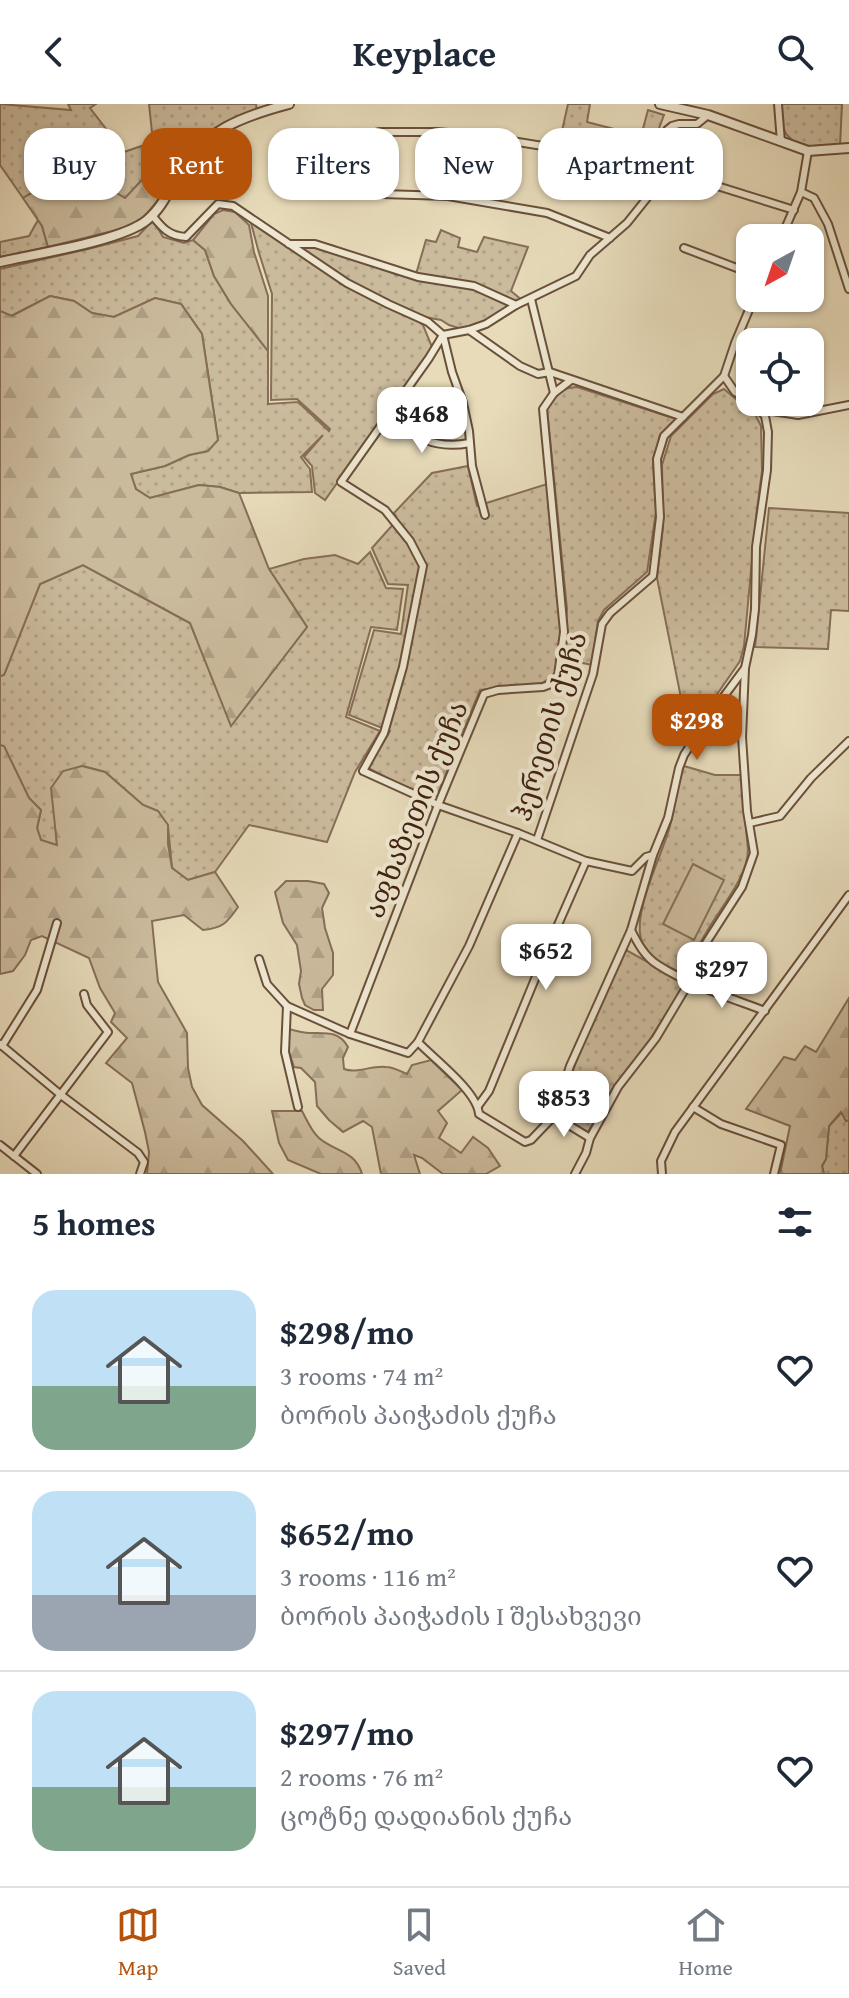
<!DOCTYPE html>
<html lang="en">
<head>
<meta charset="utf-8">
<style>
  body { margin:0; font-family:"Gentium Book Plus","Noto Serif Georgian",serif; background:#f6f6f7; color:#1f2937; height:100vh; display:flex; flex-direction:column; font-size:30px; white-space:nowrap }
  * { box-sizing:border-box; margin:0 }
  p { font-size:26px; color:#747a83 }
  .icon { flex:none; width:44px; height:44px; fill:none; stroke:currentColor; stroke-width:2; stroke-linecap:round; stroke-linejoin:round }
  .map { position:relative; height:1070px; overflow:hidden }
  .details { display:flex; flex-direction:column; background:#fff; flex:1 }
  .details>* { flex:none }
  .hud { position:absolute; left:24px; top:24px; width:802px; height:72px; display:flex; gap:16px }
  .needle { width:52px; rotate:220deg }
  .tools { position:absolute; left:736px; top:120px; display:grid; gap:16px }
  .tools a { display:grid; place-items:center; width:88px; height:88px; border-radius:16px; background:#fff; box-shadow:0 2px 6px #0004; font-size:40px }
  .price { position:absolute; translate:-50% -68px; padding:0 18px; border-radius:16px; background:#fff; color:#222; font-size:26px; line-height:52px; filter:drop-shadow(0 2px 4px #0008) }
  .price::after { content:''; position:absolute; left:50%; top:48px; width:24px; height:18px; margin-left:-12px; background:inherit; clip-path:polygon(0 0,100% 0,50% 100%) }
  .price.selected { background:#b45309; color:#fff }
  ul { padding:0; list-style:none }
  li { display:flex; align-items:center; gap:24px; height:200px; padding:0 32px }
  li+li { border-top:2px solid #e0e1e3 }
  li span { display:grid; place-items:center; flex:none; width:224px; height:160px; border-radius:24px; color:#555 }
  li>.icon { margin-inline-start:auto }
  span .icon { width:96px; height:96px; fill:#fffc; stroke-width:1 }
  li b { font-size:34px }
  h2 { display:flex; justify-content:space-between; align-items:center; height:96px; padding:0 32px; font-size:34px }
  .pill { padding:0 28px; border-radius:24px; background:#fff; box-shadow:0 2px 6px #0004; font-size:28px; line-height:72px }
  .pill.selected { background:#b45309; color:#fff }
  header { display:flex; justify-content:space-between; align-items:center; height:104px; padding:0 32px; background:#fff; font-size:36px; font-weight:800 }
  .tab-bar { display:flex; justify-content:space-around; align-items:center; height:112px; border-top:2px solid #e0e1e3; background:#fff; font-size:22px; color:#747a83 }
  .tab-bar a { display:grid; justify-items:center; gap:4px }
  .tab-bar .selected { color:#b45309 }
  .map>svg:first-child { display:block }
  .grass { fill:url(#grass-dots); stroke:#866e57; stroke-width:2 }
  .forest { fill:url(#forest-firs); stroke:#866e57; stroke-width:2 }
  .park { fill:#cbbb9d; stroke:#866e57; stroke-width:2 }
  .lines { fill:none; stroke-linecap:round; stroke-linejoin:round }
  .minor-casing { stroke:#6a503b; stroke-width:10 }
  .tertiary-casing { stroke:#6a503b; stroke-width:12 }
  .minor { stroke:#efe8d2; stroke-width:6 }
  .tertiary { stroke:#efe8d2; stroke-width:8 }
  .labels { text-anchor:middle; dominant-baseline:central; stroke-width:8; stroke-linejoin:round; paint-order:stroke }
  .street-label { font-size:28px; fill:#402111; stroke:#efe8d2 }
</style>
</head>
<body>
<header><svg class="icon" aria-label="back" viewBox="0 0 24 24"><path d="M15 5l-7 7 7 7"/></svg>Keyplace<svg class="icon" aria-label="search" viewBox="0 0 24 24"><circle cx="10" cy="10" r="6"/><path d="M15 15l6 6"/></svg></header>
<div class="map">
<svg width="849" height="1070" viewBox="0 0 849 1070">
  <defs>
    <pattern id="grass-dots" width="8" height="8" patternUnits="userSpaceOnUse" patternTransform="scale(2)"><rect width="8" height="8" fill="#cbbb9d"/><path d="M2 2h.1M6 6h.1" fill="none" stroke="#afa086" stroke-width="1.8" stroke-linecap="round"/></pattern>
    <pattern id="forest-firs" width="22" height="20" patternUnits="userSpaceOnUse" patternTransform="scale(2)"><rect width="22" height="20" fill="#cbbb9d"/><path d="M5 1l3.5 6h-7zM16 11l3.5 6h-7z" fill="#afa086"/></pattern>
  </defs>
  <rect width="100%" height="100%" fill="#e7dbba"/>
  <filter id="stains"><feTurbulence type="fractalNoise" baseFrequency=".0025" numOctaves="4"/><feColorMatrix values="0 0 0 0 .2 0 0 0 0 .09 0 0 0 0 .02 0 0 0 .5 -.17"/></filter>
  <radialGradient id="worn" r=".72"><stop offset=".6" stop-color="#630" stop-opacity="0"/><stop offset="1" stop-color="#630" stop-opacity=".3"/></radialGradient>
  <g class="grass">
    <path d="M0,0l71,6 -3,-6h28l-6,4 34,44 29,-10 -4,-38h107l1,7c-23,8 -38,14 -57,31l-7,-7 -24,16 -44,48 -24,-15 -14,-16 -9,-2 -55,32 -23,-33z"/>
    <polygon points="568,0 590,0 587,18 641,32 648,6 664,11 646,59 559,40"/>
    <polygon points="779,0 842,0 840,42 815,45 794,38 786,30 781,19"/>
    <polygon points="256,113 290,136 311,136 334,142 362,156 397,171 399,166 416,170 426,136 436,138 441,126 460,134 458,143 477,148 484,133 528,143 511,187 523,197 502,206 473,224 465,226 449,221 441,216 419,212 418,217 423,221 432,243 427,252 325,396 315,389 312,362 304,353 323,331 301,353 310,365 312,388 239,389 220,383 199,381 150,394 136,385 130,370 165,362 189,351 207,347 218,336 202,230 181,200 155,194 114,213 92,209 74,197 50,192 11,212 0,207 0,165 88,145 138,132 153,116 163,133 184,139 193,136 205,146 214,172 231,200 268,247 268,300 298,298 329,327 330,325 297,295 271,296 272,190 259,149 251,119"/>
    <polygon points="38,116 42,122 48,143 0,153 0,138 29,132"/>
    <path d="M577,283l99,32 -16,16 -7,28 3,49 -9,60 -43,38 -6,11 -6,44 -28,-6 3,-50 -20,-200c9,-14 12,-21 30,-22z"/>
    <polygon points="724,285 756,312 761,322 762,367 756,413 744,542 740,557 702,612 684,609 657,474 663,423 662,361 671,332 713,290"/>
    <path d="M468,362l9,40 70,-22 14,147 -6,42 -12,10 -63,7 -41,101 -4,5c-23,-2 -46,-18 -67,-28l22,-37 -41,-16 25,-85 27,4 7,-49 -20,-1 -16,-36 25,-28 -3,-7 38,-40z"/>
    <polygon points="769,404 849,409 849,507 831,506 828,545 755,543"/>
    <polygon points="370,448 386,484 403,485 397,526 371,523 346,613 380,627 355,668 327,738 249,721 215,768 188,776 172,764 168,722 158,707 143,701 105,668 82,662 55,714 57,742 41,736 37,724 41,706 29,694 4,643 0,641 0,572 4,571 40,480 83,461 190,519 231,621 307,523 269,465 304,455 335,451 358,460"/>
    <path d="M684,662l31,9h26l7,75c0,30 -37,68 -49,96 -4,10 -7,20 -11,30 -19,-9 -41,-16 -47,-37 -8,-29 21,-83 29,-113 5,-20 7,-41 14,-60z"/>
    <path d="M626,846l58,32v3l-35,56 -34,44 -27,47c-7,-4 -23,-10 -26,-17 -7,-18 53,-141 64,-165z"/>
    <polygon points="842,1008 846,1017 849,1016 849,1070 824,1070 822,1062 826,1055 829,1022"/>
  </g>
  <g class="forest">
    <polygon points="194,30 200,38 163,90 144,113 134,120 125,124 48,143 42,122 23,94 78,62 87,64 102,80 125,94 169,47"/>
    <polygon points="223,106 235,108 249,121 254,148 268,192 268,247 231,200 214,172 205,146 193,136 214,110"/>
    <polygon points="50,192 74,197 92,209 114,213 155,194 181,200 202,230 218,336 208,347 189,351 165,362 131,370 136,385 150,394 199,381 220,383 239,389 269,465 307,523 231,622 190,519 83,461 40,480 4,571 0,572 0,207 12,212"/>
    <path d="M0,641l4,1 25,52 12,12 -4,18 4,12 16,5 -6,-57 12,-17 19,-5 23,6 38,33 15,6 10,14v19l4,24 16,12 27,-8 23,35c-11,16 -15,21 -35,23l-19,-15 -32,6 6,61 29,51 1,35 4,19 10,18 41,36 30,33h-126l2,-22 -4,-20 -13,-49 -26,-20 21,-25 -16,-16 4,-9 -15,-25 -11,-30 -47,-22 -11,4 -6,15 -12,16 -13,3z"/>
    <polygon points="286,777 308,777 324,780 329,789 322,804 325,824 333,849 333,871 322,885 323,906 314,906 305,901 302,894 299,880 301,867 297,841 283,819 275,788"/>
    <polygon points="849,894 849,1016 846,1017 841,1008 829,1022 826,1055 822,1062 824,1070 780,1070 790,1022 746,1005 784,953 795,956 805,942 816,948"/>
    <path d="M289,925c7,2 14,4 21,4 17,0 29,-2 38,14l-5,11 1,11c13,5 28,-4 42,-2 7,0 14,4 21,7l5,-9 19,-5 31,30 -24,21 9,12 -8,15 22,15 12,-16 15,11 12,18 -14,8h-43l-21,-16 -8,-3 6,19h-39l-9,-47 -9,-6 -20,11 -14,-12 -12,-14 -2,-24 -14,-14 -7,-1 -5,-15z"/>
    <path d="M272,1007h30c5,9 9,20 17,27 16,14 36,12 43,36h-41l-33,-14 -9,-17z"/>
  </g>
  <polygon class="park" points="693,760 724,776 694,836 663,820"/>
  <g class="lines">
    <defs>
      <g id="minor">
        <polyline points="778,0 781,38"/>
        <polyline points="319,42 379,28 437,28 481,32 586,49 652,68"/>
        <polyline points="682,71 794,106"/>
        <polyline points="315,88 448,92 547,109 610,134"/>
        <polyline points="801,88 814,94 828,120 849,185"/>
        <path d="M152,111c10,13 17,21 34,22l32,-33 15,2 114,77 41,21 40,18 15,13"/>
        <polyline points="781,134 801,88 808,47"/>
        <polyline points="289,140 315,140 418,173 474,182 516,201"/>
        <polyline points="684,144 750,169"/>
        <polyline points="531,195 554,289"/>
        <polyline points="469,226 520,262 538,270 550,268 683,313 724,272 735,239 754,194"/>
        <polyline points="443,231 429,254 341,378 385,406 410,437 423,462 403,563 384,629 363,667 438,701 518,729 586,757 632,767 646,753 653,751"/>
        <polyline points="443,231 469,226 486,220 516,201 576,172 590,151 627,119 647,94 653,81 654,56 667,26 672,22 679,20 697,20 708,11"/>
        <polyline points="443,231 452,268 463,299 469,327 472,362 485,411"/>
        <polyline points="724,272 735,288 750,297"/>
        <polyline points="760,305 798,311 849,301"/>
        <path d="M388,310c27,23 45,36 82,29"/>
        <polyline points="750,719 780,712 811,674 849,637"/>
        <path d="M518,729l-49,113 -51,96c16,17 59,49 61,72l46,28 6,-2 23,-24 16,-50 61,-136 22,-75 15,-37 11,-50 5,-13 26,-40 35,-47"/>
        <polyline points="537,736 593,570 602,520 610,509 653,472 660,413 657,355 664,332 683,313"/>
        <path d="M631,826c7,14 14,27 27,35 31,20 73,33 107,46"/>
        <polyline points="259,855 267,880 287,902 350,930 408,949 418,938"/>
        <polyline points="287,902 285,948 298,1003"/>
        <polyline points="350,930 438,701 484,590 498,586 543,583 551,580 558,571 564,528 543,305 554,289 571,276"/>
        <polyline points="0,940 61,991 138,1049 144,1058 140,1070"/>
        <polyline points="2,942 37,886 57,819"/>
        <polyline points="478,1002 489,987 546,848 586,757"/>
        <polyline points="693,1003 721,1020 781,1041 774,1070"/>
        <polyline points="554,1012 590,1034"/>
        <polyline points="0,1041 37,1070"/>
        <polyline points="14,1052 108,928 87,901 84,890"/>
        <polyline points="575,1070 586,1049 590,1034 618,983 656,934 690,877 704,842 742,783 754,749 747,707 742,633 745,564 752,531 755,505 756,443 767,366 768,328 765,312 751,298"/>
        <polyline points="662,1070 661,1057 675,1028 849,791"/>
      </g>
      <g id="tertiary">
        <polyline points="660,0 708,11 808,47 849,44"/>
        <path d="M0,158c35,-8 122,-21 147,-42 15,-12 22,-30 31,-45 27,-45 62,-58 111,-71"/>
      </g>
    </defs>
    <use href="#minor" class="minor-casing"/>
    <use href="#tertiary" class="tertiary-casing"/>
    <use href="#minor" class="minor"/>
    <use href="#tertiary" class="tertiary"/>
  </g>
  <g class="labels">
    <g class="street-label">
      <text transform="translate(548 622) rotate(-73)">ჰერეთის ქუჩა</text>
      <text transform="translate(415 705) rotate(-68)">აფხაზეთის ქუჩა</text>
    </g>
  </g>
  <rect width="100%" height="100%" filter="url(#stains)"/>
  <rect width="100%" height="100%" fill="url(#worn)"/>
</svg>
<div class="tools">
<a><svg class="needle" viewBox="-14 -14 28 28"><path d="M0-13l5 13h-10z" fill="#e53935"/><path d="M0 13l5-13h-10z" fill="#747a83"/></svg></a>
<a><svg class="icon" aria-label="locate" viewBox="0 0 24 24"><circle cx="12" cy="12" r="6"/><path d="M12 2v4M12 18v4M2 12h4M18 12h4"/></svg></a>
</div>
<b class="price" style="left:422px;top:351px">$468</b>
<b class="price selected" style="left:697px;top:658px">$298</b>
<b class="price" style="left:546px;top:888px">$652</b>
<b class="price" style="left:722px;top:906px">$297</b>
<b class="price" style="left:564px;top:1035px">$853</b>
<div class="hud">
<a class="pill">Buy</a>
<a class="pill selected">Rent</a>
<a class="pill">Filters</a>
<a class="pill">New</a>
<a class="pill">Apartment</a>
</div>
</div>
<section class="details">
<h2>5 homes<svg class="icon" aria-label="filters" viewBox="0 0 24 24"><path d="M4 7h16M4 17h16"/><circle cx="9" cy="7" r="2"/><circle cx="15" cy="17" r="2"/></svg></h2>
<ul>
<li><span style="background:linear-gradient(#bfe0f5 60%,#7fa58c 0)"><svg class="icon" aria-label="home" viewBox="0 0 24 24"><path d="M3 11l9-7 9 7M6 9v11h12V9"/></svg></span><div><b>$298/mo</b><p>3 rooms · 74 m²</p><p>ბორის პაიჭაძის ქუჩა</p></div><svg class="icon" aria-label="heart" viewBox="0 0 24 24"><path d="M12 20l-8-8c-3-5 5-10 8-4 3-6 11-1 8 4z"/></svg></li>
<li><span style="background:linear-gradient(#bfe0f5 65%,#9aa5b1 0)"><svg class="icon" aria-label="home" viewBox="0 0 24 24"><path d="M3 11l9-7 9 7M6 9v11h12V9"/></svg></span><div><b>$652/mo</b><p>3 rooms · 116 m²</p><p>ბორის პაიჭაძის I შესახვევი</p></div><svg class="icon" aria-label="heart" viewBox="0 0 24 24"><path d="M12 20l-8-8c-3-5 5-10 8-4 3-6 11-1 8 4z"/></svg></li>
<li><span style="background:linear-gradient(#bfe0f5 60%,#7fa58c 0)"><svg class="icon" aria-label="home" viewBox="0 0 24 24"><path d="M3 11l9-7 9 7M6 9v11h12V9"/></svg></span><div><b>$297/mo</b><p>2 rooms · 76 m²</p><p>ცოტნე დადიანის ქუჩა</p></div><svg class="icon" aria-label="heart" viewBox="0 0 24 24"><path d="M12 20l-8-8c-3-5 5-10 8-4 3-6 11-1 8 4z"/></svg></li>
</ul>
</section>
<nav class="tab-bar">
<a class="selected"><svg class="icon" aria-label="map" viewBox="0 0 24 24"><path d="M3 6l6-2 6 2 6-2v14l-6 2-6-2-6 2zM9 4v14M15 6v14"/></svg>Map</a>
<a><svg class="icon" aria-label="saved" viewBox="0 0 24 24"><path d="M7 4h10v16l-5-4-5 4z"/></svg>Saved</a>
<a><svg class="icon" aria-label="home" viewBox="0 0 24 24"><path d="M3 11l9-7 9 7M6 9v11h12V9"/></svg>Home</a>
</nav>
</body>
</html>
